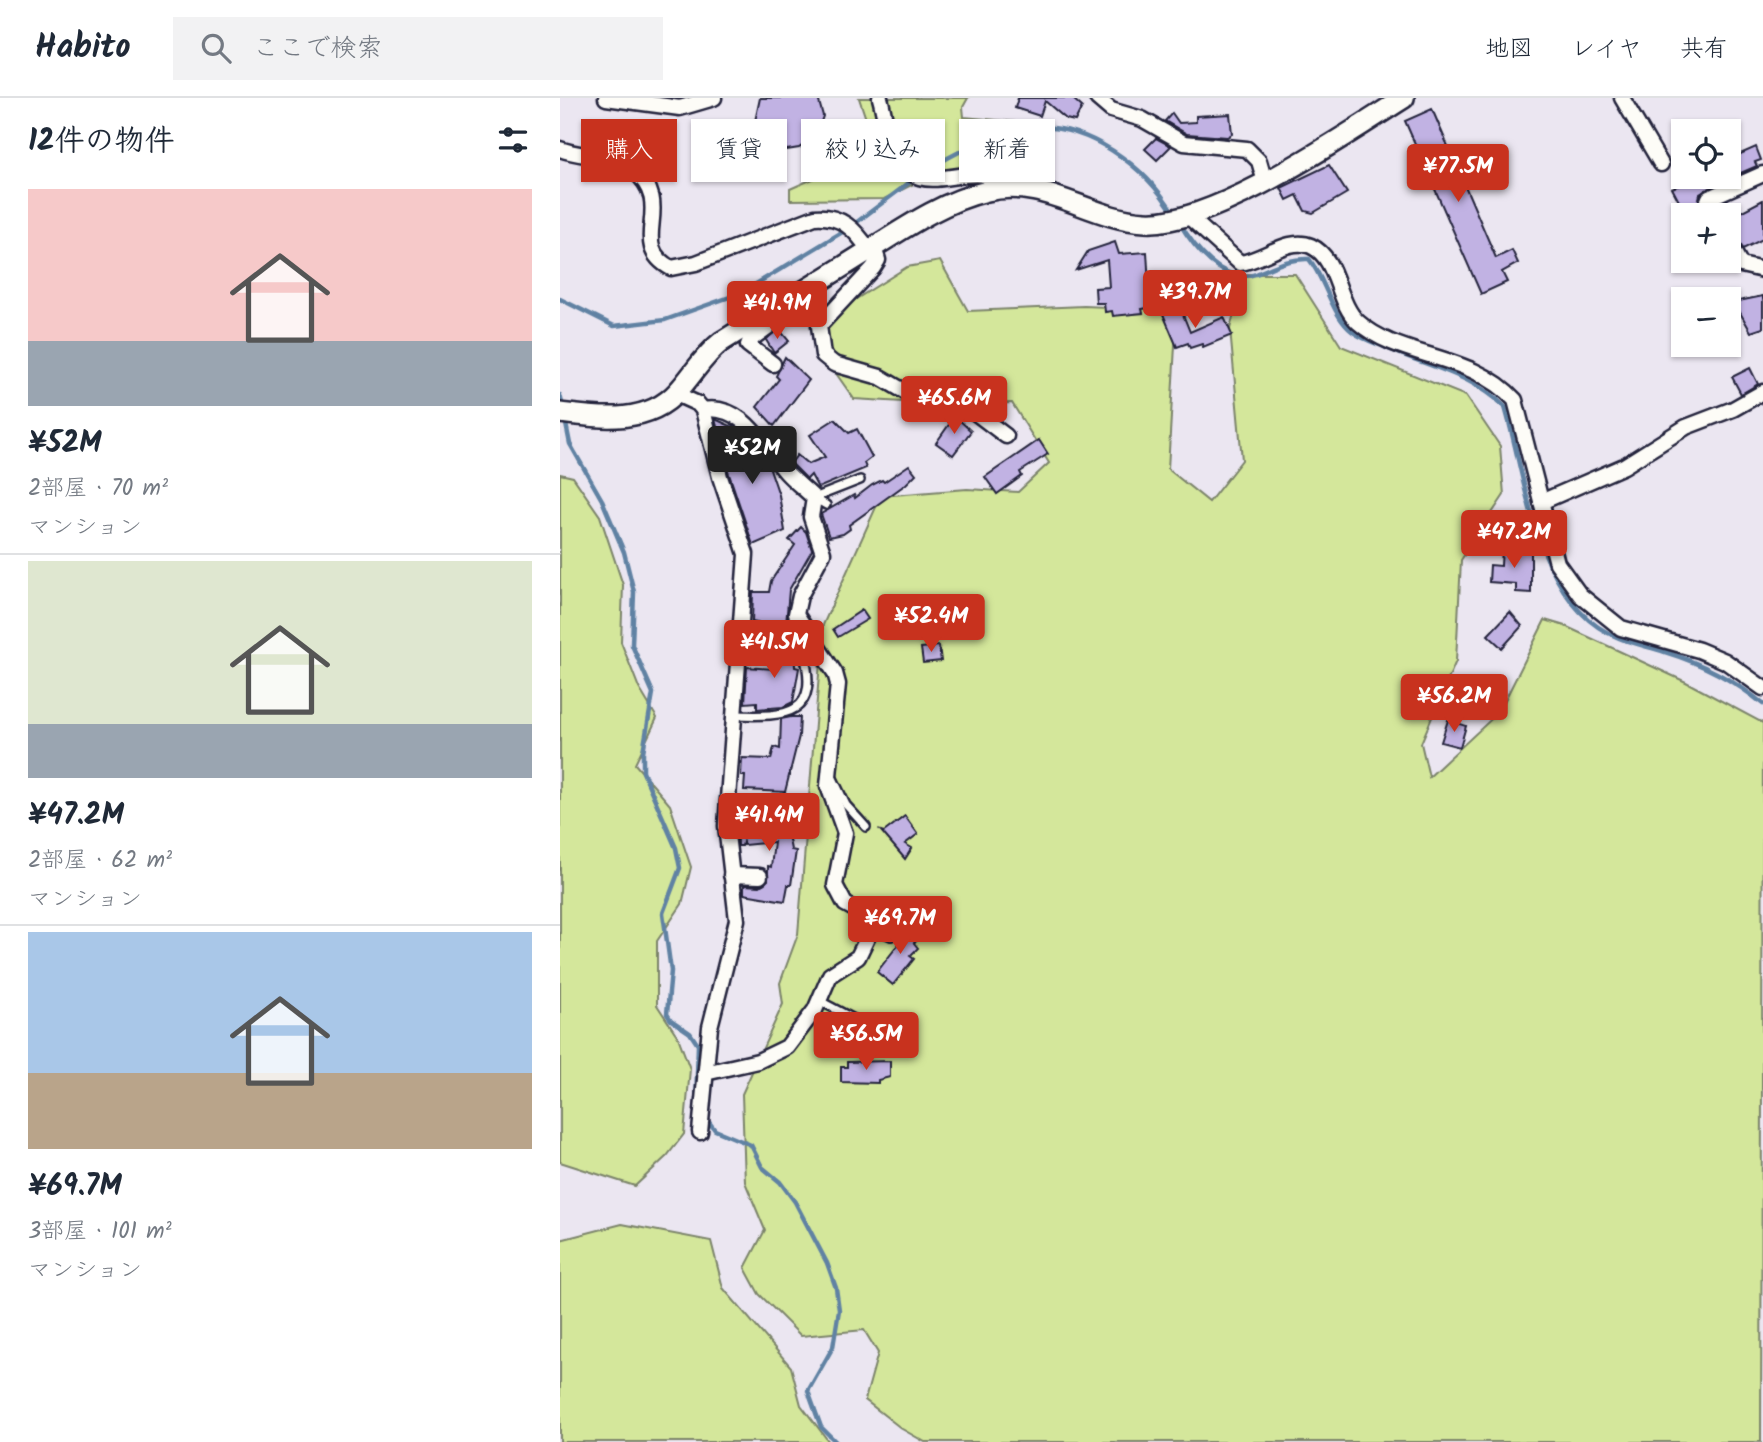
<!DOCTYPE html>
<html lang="ja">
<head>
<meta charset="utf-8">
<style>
  body { margin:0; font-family:Kalam,"Klee One",sans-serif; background:#f2f2f3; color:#1f2937; height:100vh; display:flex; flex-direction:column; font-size:26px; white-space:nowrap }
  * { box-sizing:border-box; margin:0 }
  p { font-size:23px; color:#747a83 }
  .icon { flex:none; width:38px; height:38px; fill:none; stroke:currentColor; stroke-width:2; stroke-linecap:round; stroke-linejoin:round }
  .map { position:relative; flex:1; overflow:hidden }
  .side { display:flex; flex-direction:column; background:#fff; width:560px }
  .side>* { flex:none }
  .banner { position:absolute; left:21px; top:21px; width:665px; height:63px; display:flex; gap:14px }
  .tools { position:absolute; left:1111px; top:21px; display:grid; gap:14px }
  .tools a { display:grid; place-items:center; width:70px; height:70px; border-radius:0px; background:#fff; box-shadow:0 2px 5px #0004; font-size:35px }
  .price { position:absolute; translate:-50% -60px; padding:0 16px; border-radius:7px; background:#c8321e; color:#fff; font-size:23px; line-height:46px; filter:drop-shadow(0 2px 4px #0008) }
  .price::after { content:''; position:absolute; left:50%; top:42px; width:21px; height:16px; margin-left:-10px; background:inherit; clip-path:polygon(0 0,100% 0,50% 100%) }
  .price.on { background:#222; color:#fff }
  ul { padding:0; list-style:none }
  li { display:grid; align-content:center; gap:14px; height:371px; padding:0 28px }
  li+li { border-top:2px solid #e0e1e3 }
  li span { display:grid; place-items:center; height:217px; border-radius:0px; color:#555 }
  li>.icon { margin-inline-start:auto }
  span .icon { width:126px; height:126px; fill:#fffc; stroke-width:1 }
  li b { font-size:30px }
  h2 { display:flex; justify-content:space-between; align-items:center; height:84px; padding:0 28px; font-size:30px }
  .tag { padding:0 24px; border-radius:0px; background:#fff; box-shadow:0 2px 5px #0004; font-size:24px; line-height:63px }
  .tag.on { background:#c8321e; color:#fff }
  header { display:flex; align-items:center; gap:42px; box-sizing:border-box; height:98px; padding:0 35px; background:#fff; border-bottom:2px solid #e0e1e3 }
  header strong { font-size:33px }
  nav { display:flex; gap:38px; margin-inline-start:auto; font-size:24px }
  .search { width:490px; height:63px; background:#f2f2f3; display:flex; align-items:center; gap:18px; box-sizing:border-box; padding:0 24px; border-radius:0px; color:#747a83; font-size:26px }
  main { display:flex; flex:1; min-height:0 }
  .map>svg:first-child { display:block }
  .green { fill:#d4e79b; stroke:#7b846b; stroke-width:2 }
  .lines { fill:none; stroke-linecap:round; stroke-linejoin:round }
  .stream { stroke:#6082a3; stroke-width:4.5 }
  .building { fill:#c1b2e3; stroke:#22223b; stroke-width:2 }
  .lane-casing { stroke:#22223b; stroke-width:12 }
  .street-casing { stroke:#22223b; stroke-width:19 }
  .secondary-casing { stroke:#22223b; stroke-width:24 }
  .lane { stroke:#fdfcf7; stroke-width:7 }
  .street { stroke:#fdfcf7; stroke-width:14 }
  .secondary { stroke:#fdfcf7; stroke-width:19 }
</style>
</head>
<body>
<header>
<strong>Habito</strong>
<div class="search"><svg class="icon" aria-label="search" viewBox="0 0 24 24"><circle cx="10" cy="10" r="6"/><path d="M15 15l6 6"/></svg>ここで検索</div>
<nav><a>地図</a><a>レイヤ</a><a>共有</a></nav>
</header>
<main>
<section class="side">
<h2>12件の物件<svg class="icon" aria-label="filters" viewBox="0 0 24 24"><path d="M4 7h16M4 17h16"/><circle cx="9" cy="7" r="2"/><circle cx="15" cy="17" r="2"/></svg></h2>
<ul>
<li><span style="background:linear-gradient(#f6c9c9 70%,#9aa5b1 0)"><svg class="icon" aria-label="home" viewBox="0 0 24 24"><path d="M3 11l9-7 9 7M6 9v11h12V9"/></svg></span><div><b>¥52M</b><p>2部屋 · 70 m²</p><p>マンション</p></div></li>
<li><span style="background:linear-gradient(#dfe7d0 75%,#9aa5b1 0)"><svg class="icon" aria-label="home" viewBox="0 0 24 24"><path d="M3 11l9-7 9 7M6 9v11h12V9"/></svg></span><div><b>¥47.2M</b><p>2部屋 · 62 m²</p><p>マンション</p></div></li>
<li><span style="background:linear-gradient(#a9c7e8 65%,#b9a48a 0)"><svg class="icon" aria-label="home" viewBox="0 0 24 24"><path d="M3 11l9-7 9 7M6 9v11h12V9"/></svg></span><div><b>¥69.7M</b><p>3部屋 · 101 m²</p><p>マンション</p></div></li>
</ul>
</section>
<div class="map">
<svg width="1203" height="1344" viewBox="0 0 1203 1344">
  <rect width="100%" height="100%" fill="#ebe6f1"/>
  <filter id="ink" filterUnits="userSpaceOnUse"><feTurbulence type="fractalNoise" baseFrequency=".0143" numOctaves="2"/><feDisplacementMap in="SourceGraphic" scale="14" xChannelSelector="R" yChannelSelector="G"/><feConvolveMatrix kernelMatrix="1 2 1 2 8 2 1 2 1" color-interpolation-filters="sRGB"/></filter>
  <g filter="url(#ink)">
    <g class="green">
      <polygon points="299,0 408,0 403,9 404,19 456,24 470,61 463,71 371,77 324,101 230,102 230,91 273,72 303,64 311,36"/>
      <polygon points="380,163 408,213 524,208 617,212 608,371 649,404 682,362 670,231 684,176 735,176 781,248 906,298 940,348 944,397 901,462 896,563 861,645 869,679 939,614 985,522 1005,528 1126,584 1203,625 1201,1344 365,1344 342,1331 305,1302 318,1255 304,1232 241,1238 199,1196 185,1170 205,1132 185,1084 182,996 223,906 220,885 238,836 263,527 321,398 407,391 458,394 489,365 452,305 393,307 294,301 263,257 263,222 347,169"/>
      <polygon points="0,376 13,379 40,418 63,487 61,544 79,590 97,620 75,666 110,707 131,769 122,806 97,843 97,907 118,939 130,971 124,1036 107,1058 75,1088 0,1064"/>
      <polygon points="62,1126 151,1143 163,1190 231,1269 241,1307 269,1344 0,1344 0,1142"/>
    </g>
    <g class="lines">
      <g class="stream">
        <path d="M365,74c25,-17 72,-41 103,-44 59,-7 118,39 146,86"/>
        <path d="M619,124c14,24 44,64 77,52 18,-7 32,-16 53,-15 17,21 22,56 44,73 8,6 19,10 29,14 42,20 89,27 123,61 22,74 31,199 114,231 15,6 31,9 46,14 36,11 69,28 98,52"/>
        <polyline points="0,201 54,228 105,222 181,195 289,130 354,81"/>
        <polyline points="0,297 3,309"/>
        <polyline points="5,321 10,346 42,402 64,454 74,494 72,547 93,595 83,654 83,674 116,750 120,770 103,815 111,873 107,916 111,922 130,935 138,947 136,1006 139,1010"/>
        <polyline points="146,1020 155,1032 191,1047 202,1069 220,1084 235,1104 267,1165 276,1190 279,1212 273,1249 248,1293 261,1329 276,1344"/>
      </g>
    </g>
    <g class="building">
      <polygon points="200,0 258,0 263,18 256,38 239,50 227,52 206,43 195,23"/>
      <polygon points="458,0 512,0 522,9 515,23 506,21 485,3 480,18 455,10"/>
      <polygon points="872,11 936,160 952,152 958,165 942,174 947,184 921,196 845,23"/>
      <polygon points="612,15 619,25 636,24 636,18 670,16 672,36 667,39 627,36 605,23"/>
      <polygon points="596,40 611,48 597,62 585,51"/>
      <polygon points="1196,49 1201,62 1195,64 1197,68 1169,80 1169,61"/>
      <polygon points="769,67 787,95 753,115 745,113 737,97 727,102 721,90"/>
      <polygon points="1139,79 1155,79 1159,85 1140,96 1138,106 1143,117 1126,117 1112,90"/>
      <polygon points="1167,102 1175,117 1203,102 1203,141 1183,151 1177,140 1169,135 1169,120 1174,117 1164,117 1159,106"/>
      <polygon points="555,144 559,156 587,154 589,187 598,186 602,207 582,211 583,215 553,218 552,213 545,214 544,205 536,205 535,190 549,189 547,162 516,172 528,153"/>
      <polygon points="1203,198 1203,230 1191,234 1174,204"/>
      <polygon points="620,209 630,234 664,219 672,237 643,249 642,246 630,250 628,245 617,249 603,216"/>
      <polygon points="218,230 229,243 214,255 206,242"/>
      <polygon points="225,259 249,282 214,328 197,309 219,281 216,278"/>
      <polygon points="1190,270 1198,286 1181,296 1172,279"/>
      <polygon points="395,318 411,333 393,357 376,345"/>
      <polygon points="155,321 175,330 180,344 187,341 209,368 219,397 225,433 193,447 169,376"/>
      <polygon points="275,321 289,335 297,331 312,359 304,365 306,370 258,390 251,377 247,381 231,365 237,357 248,366 265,359 250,337"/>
      <polygon points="479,342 488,356 460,374 462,378 437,396 425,379"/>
      <polygon points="349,367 356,376 346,386 289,427 290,431 283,436 269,439 261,416 294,397 295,400 312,387 322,382 324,384"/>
      <polygon points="241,429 246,434 252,452 229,492 225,538 215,537 215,533 206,527 192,524 193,494 209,494 211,483 235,447 229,442"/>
      <polygon points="942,449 971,454 971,495 956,494 956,486 929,484 930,467 941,468"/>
      <polygon points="302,512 308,521 278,539 273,531"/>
      <polygon points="950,514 962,528 942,550 928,537"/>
      <polygon points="220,539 231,539 234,544 235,569 239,570 233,604 223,609 197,611 197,604 185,605 187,569 213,571 214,565 220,566"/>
      <polygon points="379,548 381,563 363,565 361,550"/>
      <polygon points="231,619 240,619 239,638 225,694 184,692 185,678 181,678 182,660 211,661 214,649 220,651 221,621"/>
      <polygon points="888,622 906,628 900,649 881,644"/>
      <polygon points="177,709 184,710 183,723 224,715 231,752 236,753 231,787 228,787 225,803 184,796 184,787 200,788 208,782 208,768 211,769 214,744 184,747 183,744 182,748 178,748"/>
      <polygon points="345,718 358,736 345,746 352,750 345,761 321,733 324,734"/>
      <polygon points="347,826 360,840 354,845 358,850 350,858 354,861 333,887 317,874 341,843 336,836"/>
      <polygon points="330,963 330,979 318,982 318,985 281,984 281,969 287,969 287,964"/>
    </g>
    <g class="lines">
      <defs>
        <g id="lane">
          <polyline points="266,407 254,400 300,382"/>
          <path d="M174,617c54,2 87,1 69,-65 -3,-11 -9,-20 -7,-32"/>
          <polyline points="273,680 286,707 306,729"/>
          <polyline points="316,831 331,838"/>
          <polyline points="260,903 296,922 336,935 343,947"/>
        </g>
        <g id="street">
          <polyline points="46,0 120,10 154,0"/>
          <path d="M320,0c5,17 6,36 13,52 26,61 81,0 112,38"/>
          <polyline points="537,0 551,12 582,21 624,45 687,51 699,63 705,84"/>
          <polyline points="1062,0 1101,66"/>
          <path d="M0,51c23,9 52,5 73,21 45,36 -8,73 38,98l25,-5 119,-46c26,-2 40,12 54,33"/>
          <path d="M627,117l53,48c22,-2 49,-27 71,-17 28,13 25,56 47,76 43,38 113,30 157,78l42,163 23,32 41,33 78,22 26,11 38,27"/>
          <polyline points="1154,117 1147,105 1149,100 1203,76"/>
          <polyline points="1169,145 1181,167 1203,172"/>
          <polyline points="314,149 318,162 313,170 259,228 263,257 274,266 320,279 349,296 396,306 413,313 446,338"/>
          <polyline points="205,217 209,228 190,242 188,247 213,266"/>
          <polyline points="116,296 138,306 143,312 160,379 186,456 166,728 177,822 150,929 140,1034"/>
          <path d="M143,312c40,-7 60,36 83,62 8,9 19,17 28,26l-3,19 12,36 -23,43 -4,18 39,59 3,11 -10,102 17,47 -10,52 10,19 22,12 9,13 -6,3 -12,25 -28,18 -15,35 -28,37 -29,14 -53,12"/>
          <polyline points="981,404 1064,368 1126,329 1173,311 1203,294"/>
          <polyline points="929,438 974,443 990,440"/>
          <polyline points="171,777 200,778"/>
        </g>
        <path id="secondary" d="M0,315c40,5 88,12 118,-22 15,-16 25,-35 43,-49 46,-29 93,-57 139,-86 40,-25 80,-54 127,-65 57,-14 102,28 158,31 68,4 200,-87 259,-124"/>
      </defs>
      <use href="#lane" class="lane-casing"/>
      <use href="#street" class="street-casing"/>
      <use href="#secondary" class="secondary-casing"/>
      <use href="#lane" class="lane"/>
      <use href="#street" class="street"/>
      <use href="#secondary" class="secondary"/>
    </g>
  </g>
</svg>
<div class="tools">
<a><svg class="icon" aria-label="locate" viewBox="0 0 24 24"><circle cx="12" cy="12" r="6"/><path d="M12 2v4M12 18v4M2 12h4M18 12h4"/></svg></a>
<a>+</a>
<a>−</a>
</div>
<b class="price" style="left:898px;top:106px">¥77.5M</b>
<b class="price" style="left:635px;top:232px">¥39.7M</b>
<b class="price" style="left:217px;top:243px">¥41.9M</b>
<b class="price" style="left:394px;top:338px">¥65.6M</b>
<b class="price on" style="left:192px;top:388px">¥52M</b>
<b class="price" style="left:954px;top:472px">¥47.2M</b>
<b class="price" style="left:371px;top:556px">¥52.4M</b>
<b class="price" style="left:214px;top:582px">¥41.5M</b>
<b class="price" style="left:894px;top:636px">¥56.2M</b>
<b class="price" style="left:209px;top:755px">¥41.4M</b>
<b class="price" style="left:340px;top:858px">¥69.7M</b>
<b class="price" style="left:306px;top:974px">¥56.5M</b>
<div class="banner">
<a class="tag on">購入</a>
<a class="tag">賃貸</a>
<a class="tag">絞り込み</a>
<a class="tag">新着</a>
</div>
</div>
</main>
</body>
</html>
